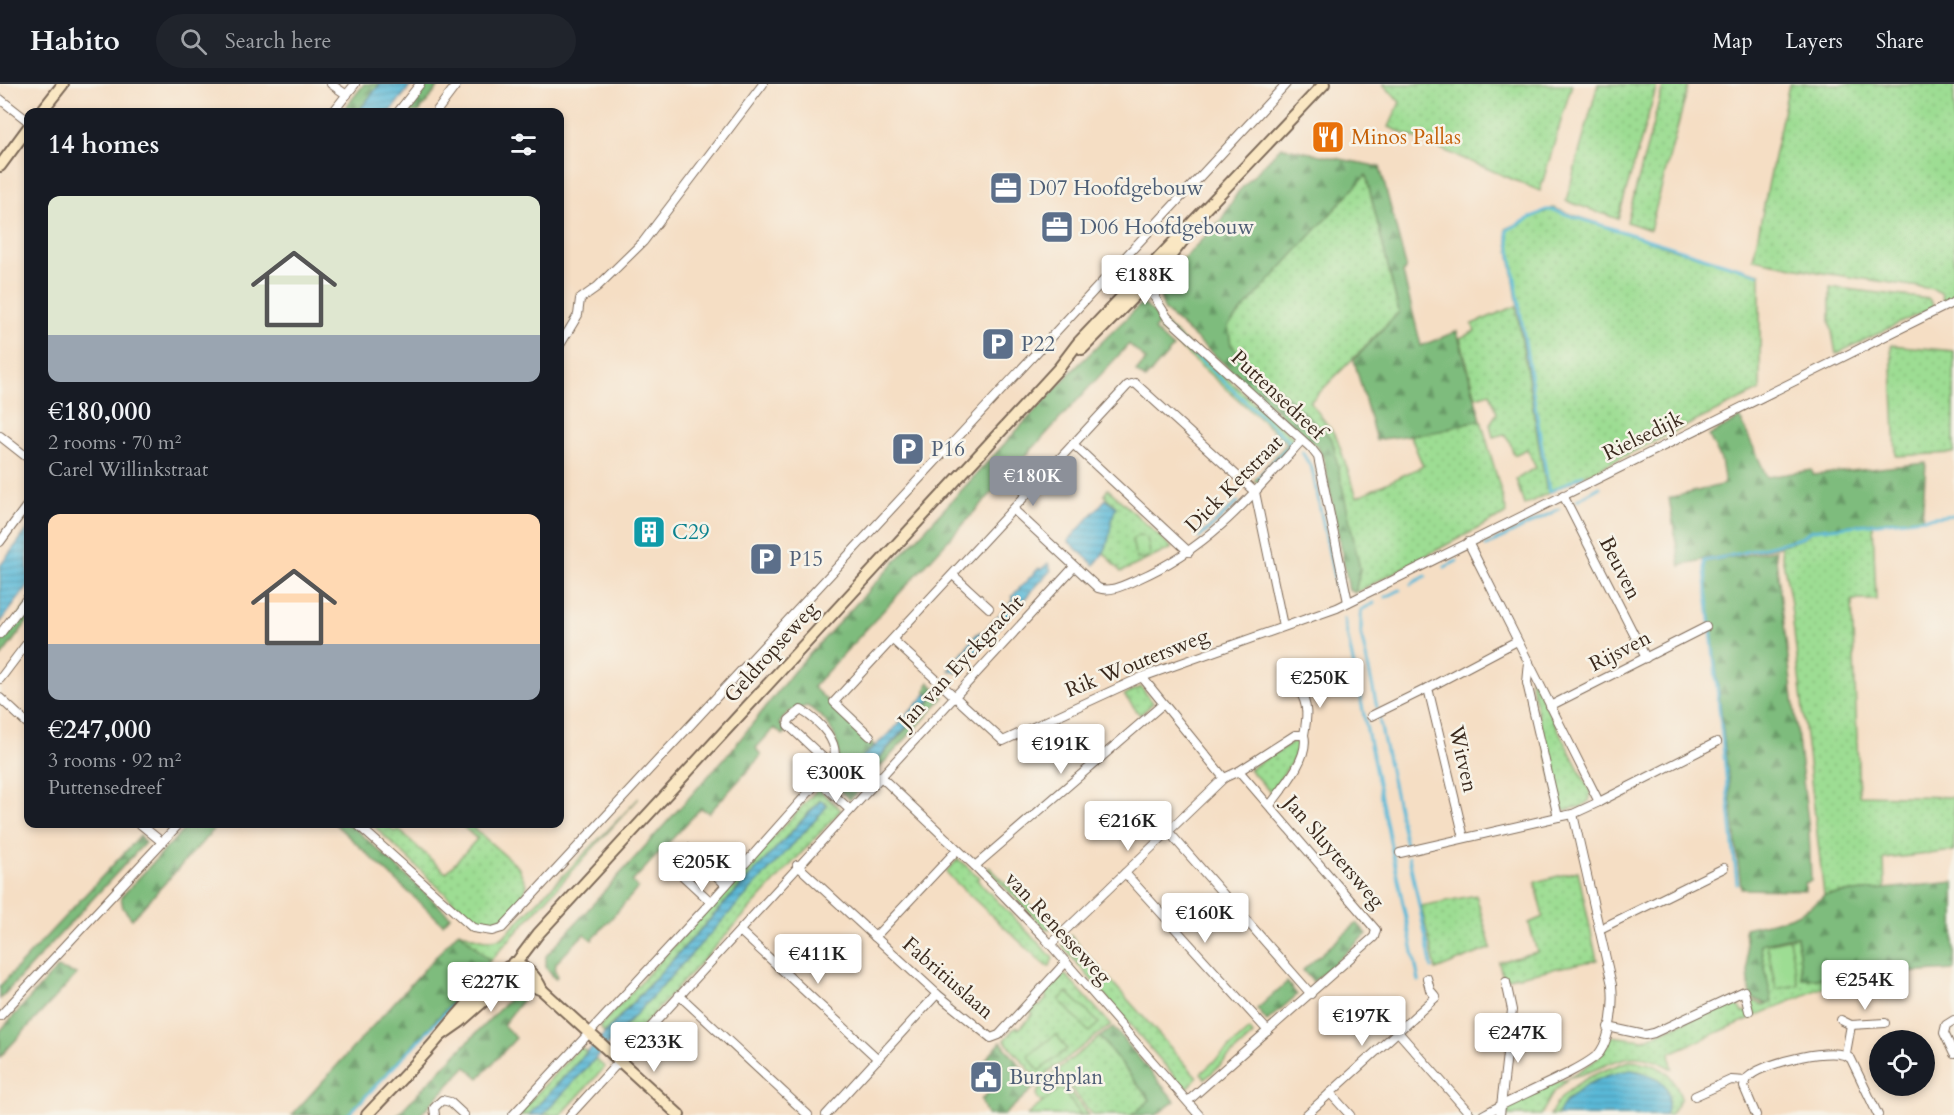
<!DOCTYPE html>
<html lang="en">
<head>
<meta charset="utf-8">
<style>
  body { margin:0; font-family:Cardo,serif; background:#20242c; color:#f1f3f6; height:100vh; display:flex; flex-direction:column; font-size:22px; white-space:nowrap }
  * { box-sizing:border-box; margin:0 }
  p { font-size:20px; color:#9ea1a6 }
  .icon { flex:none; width:33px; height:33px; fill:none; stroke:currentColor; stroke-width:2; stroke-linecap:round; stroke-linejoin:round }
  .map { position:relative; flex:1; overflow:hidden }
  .side { position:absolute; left:24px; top:24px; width:540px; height:720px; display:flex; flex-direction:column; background:#171b24; border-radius:12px; box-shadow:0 3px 9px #0003 }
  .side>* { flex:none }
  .tools { position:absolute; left:1869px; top:946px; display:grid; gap:12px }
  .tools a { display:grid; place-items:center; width:66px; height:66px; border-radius:50%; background:#171b24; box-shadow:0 3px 9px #0003; font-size:30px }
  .price { position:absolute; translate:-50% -51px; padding:0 14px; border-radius:6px; background:#fff; color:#222; font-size:20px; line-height:39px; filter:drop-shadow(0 2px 3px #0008) }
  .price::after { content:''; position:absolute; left:50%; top:36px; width:18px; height:14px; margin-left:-9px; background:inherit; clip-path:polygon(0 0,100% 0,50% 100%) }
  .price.active { background:#8c9099; color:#fff }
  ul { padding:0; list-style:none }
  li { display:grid; align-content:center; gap:12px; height:318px; padding:0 24px }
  li span { display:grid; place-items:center; height:186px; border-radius:12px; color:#555 }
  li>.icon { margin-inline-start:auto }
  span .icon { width:108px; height:108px; fill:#fffc; stroke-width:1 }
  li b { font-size:26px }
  h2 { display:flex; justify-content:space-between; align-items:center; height:72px; padding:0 24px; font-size:26px }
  header { display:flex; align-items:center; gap:36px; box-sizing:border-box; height:84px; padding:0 30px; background:#171b24; border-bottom:2px solid #363941 }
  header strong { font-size:28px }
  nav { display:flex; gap:33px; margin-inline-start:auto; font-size:21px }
  .search { width:420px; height:54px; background:#20242c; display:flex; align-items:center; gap:15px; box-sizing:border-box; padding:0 21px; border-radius:33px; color:#9ea1a6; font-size:22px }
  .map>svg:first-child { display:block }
  .grass { fill:url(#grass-dots); stroke:#6c8458; stroke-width:1.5 }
  .forest { fill:url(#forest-firs); stroke:#5c734e; stroke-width:1.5 }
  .park { fill:url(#park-tufts); stroke:#6c8458; stroke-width:1.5 }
  .garden { fill:#9ddd93; stroke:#6c8458; stroke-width:1.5 }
  .water { fill:url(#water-rules); stroke:#4a727b; stroke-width:1.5 }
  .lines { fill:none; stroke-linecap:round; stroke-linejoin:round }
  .stream { stroke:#5ab9d8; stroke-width:3 }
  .street-casing { stroke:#7c6958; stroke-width:10 }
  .secondary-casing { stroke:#7c6958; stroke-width:14 }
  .street { stroke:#fff; stroke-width:8 }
  .secondary { stroke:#fae7c3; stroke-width:10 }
  .labels { text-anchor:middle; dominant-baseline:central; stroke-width:5; stroke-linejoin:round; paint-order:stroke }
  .food-label { font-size:21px; fill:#c56008; stroke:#f7f3e8; text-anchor:start }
  .service-label { font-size:21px; fill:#4e5e75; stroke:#f7f3e8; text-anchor:start }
  .street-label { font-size:21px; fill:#3b2a1e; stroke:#f7f3e8 }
  .culture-label { font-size:21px; fill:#0d838f; stroke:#f7f3e8; text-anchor:start }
</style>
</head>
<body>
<header>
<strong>Habito</strong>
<div class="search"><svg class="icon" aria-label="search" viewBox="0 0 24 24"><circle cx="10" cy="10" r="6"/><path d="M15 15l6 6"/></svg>Search here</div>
<nav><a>Map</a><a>Layers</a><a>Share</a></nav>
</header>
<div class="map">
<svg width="1954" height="1031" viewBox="0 0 1954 1031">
  <defs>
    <pattern id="grass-dots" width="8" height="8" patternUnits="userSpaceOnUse" patternTransform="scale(1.5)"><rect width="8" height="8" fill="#9ddd93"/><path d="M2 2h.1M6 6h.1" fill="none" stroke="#88be7e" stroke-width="1.8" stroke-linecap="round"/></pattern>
    <pattern id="forest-firs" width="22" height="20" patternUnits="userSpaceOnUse" patternTransform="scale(1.5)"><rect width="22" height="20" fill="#7ebc7d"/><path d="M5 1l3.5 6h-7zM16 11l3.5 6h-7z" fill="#689966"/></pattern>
    <pattern id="park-tufts" width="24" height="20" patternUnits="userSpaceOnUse" patternTransform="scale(1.5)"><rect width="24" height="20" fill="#9ddd93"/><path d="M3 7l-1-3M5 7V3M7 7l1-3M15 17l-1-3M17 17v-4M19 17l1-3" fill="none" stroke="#88be7e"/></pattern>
    <pattern id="water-rules" width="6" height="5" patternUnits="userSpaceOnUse" patternTransform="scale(1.5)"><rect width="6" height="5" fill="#5ab9d8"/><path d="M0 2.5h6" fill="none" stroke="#4c97af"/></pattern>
  </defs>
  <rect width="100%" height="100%" fill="#f7f3e8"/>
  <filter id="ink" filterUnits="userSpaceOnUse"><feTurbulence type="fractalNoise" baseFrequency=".0167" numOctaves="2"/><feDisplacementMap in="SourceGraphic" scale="12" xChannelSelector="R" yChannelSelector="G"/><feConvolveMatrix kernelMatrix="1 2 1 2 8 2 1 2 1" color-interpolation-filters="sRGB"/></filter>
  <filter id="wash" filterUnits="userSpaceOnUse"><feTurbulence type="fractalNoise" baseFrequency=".008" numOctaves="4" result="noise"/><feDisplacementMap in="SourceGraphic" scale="24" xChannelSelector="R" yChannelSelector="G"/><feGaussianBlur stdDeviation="1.35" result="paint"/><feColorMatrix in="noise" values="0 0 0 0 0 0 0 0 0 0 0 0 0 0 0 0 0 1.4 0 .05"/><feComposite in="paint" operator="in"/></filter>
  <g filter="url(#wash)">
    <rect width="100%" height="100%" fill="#f5dec4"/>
    <g class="grass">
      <polygon points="1383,0 1572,0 1540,107 1389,43 1400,18"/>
      <polygon points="1598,0 1657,1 1618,135 1566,117"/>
      <polygon points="1667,0 1689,0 1650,146 1627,138 1663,2 1666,3"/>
      <polygon points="1789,0 1954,0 1954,213 1944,218 1941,209 1933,205 1823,189 1753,175"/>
      <polygon points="1366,90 1399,228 1310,318 1336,352 1357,413 1423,382 1410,351 1481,336 1507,429 1355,509 1360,485 1327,350 1231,261 1227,242"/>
      <polygon points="1553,124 1676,166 1760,189 1760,306 1524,421 1516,395 1536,384 1527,365 1514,371 1509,356 1504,350 1493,353 1490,340 1497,329 1490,309 1476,313 1460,254 1475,247 1472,240 1516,222 1546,405 1506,145"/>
      <polygon points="1830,203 1929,215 1933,221 1933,223 1836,270 1830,237"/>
      <polygon points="1164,239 1293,353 1292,362 1259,398 1254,397 1287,359 1159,245"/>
      <polygon points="1891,261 1954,267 1954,369 1896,372"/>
      <polygon points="1108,405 1172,464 1121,488 1104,469 1110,436 1116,423 1104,411"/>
      <polygon points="1873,439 1876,516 1852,516 1859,711 1954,713 1954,767 1884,775 1885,805 1824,811 1790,513 1780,461 1802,455 1814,445"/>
      <polygon points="1532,595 1591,709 1589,717 1580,723 1565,726 1559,722 1530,596"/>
      <polygon points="1141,603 1153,619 1140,631 1124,611"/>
      <polygon points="1297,656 1303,660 1271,709 1249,685"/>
      <polygon points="818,705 841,726 621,965 612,956 817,734 827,720 820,716 802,736 604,949 600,942"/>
      <path d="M639,714l-149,163 -31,-30c15,7 27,12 43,7z"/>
      <path d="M372,740h14l9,8 3,-3 48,44 31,-34 -17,-15h9l49,43 9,19c-8,24 -28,41 -53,35z"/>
      <polygon points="958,775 979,793 977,796 1053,874 1050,882 1046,882 947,790 947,787"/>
      <polygon points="989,783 1049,839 1050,845 1046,845 988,786"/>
      <polygon points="1578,787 1597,876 1503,895 1499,878 1537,868 1529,839 1543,833 1535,798"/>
      <polygon points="1476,811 1491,864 1436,886 1421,822"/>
      <polygon points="1070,851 1197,993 1189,1003 1183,1002 1063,863 1062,859"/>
      <path d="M1797,852l5,43 30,-1 -2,6 -160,69 2,16c-48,-29 -62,3 -106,9 24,-13 33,-16 45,-42l33,4 87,-39 6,2 5,10 9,-3 -1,-10 14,5 7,-3 -11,-58z"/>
      <polygon points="1062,891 1067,892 1111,941 1038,996 1004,956 1016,942 1019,945 1033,930 1030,927 1035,920 1039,923 1046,915 1046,909"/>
      <polygon points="1249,946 1253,951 1205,995 1201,989"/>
      <polygon points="1100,953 1150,1016 1132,1031 1092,1031 1057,986"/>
      <polygon points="580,963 587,968 529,1031 517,1031"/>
      <polygon points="595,975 605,983 561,1031 543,1031"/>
      <path d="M1629,977c27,1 44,9 52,37l-11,17h-5l4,-14c-7,-9 -16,-22 -25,-28 -16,-10 -65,13 -76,26 -5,4 -7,10 -10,16h-8c15,-31 47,-43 79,-54z"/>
      <polygon points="1055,988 1088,1031 1081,1031 1061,1004 1042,1019 1036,1012 1042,998"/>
      <polygon points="1561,996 1567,996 1553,1009 1541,1031 1505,1031 1506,1021"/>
    </g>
    <g class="forest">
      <polygon points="364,0 380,0 358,28 342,28"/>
      <polygon points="425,0 441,0 419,28 403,28"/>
      <polygon points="1281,63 1380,83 1406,182 1403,189 1421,262 1457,247 1481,336 1440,347 1376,356 1354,276 1399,228 1366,91 1228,242 1231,261 1332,355 1360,485 1355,509 1349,506 1324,376 1318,364 1164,226 1157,202 1221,136 1238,108"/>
      <path d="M1142,219l20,17 -8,10 19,18 -28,31 -9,-7 10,-12 -17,-16 -316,343 61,58 -36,38 7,5 31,-26 55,-61v-5l-6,-5 4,-9 15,15 -94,103 -21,-21c21,-25 4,-58 -22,-73l-19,6 -9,12 7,8 -3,3 -9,-7 -18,20 5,8 -52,57 -8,-5 -69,74 6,6 -46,52 -8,-6 -28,29 -1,8 3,5 -3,3 -9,-11v-12l185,-205 63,-80 277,-299z"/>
      <path d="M1740,334l27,59 45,-7 1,5 113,-12 -4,55 -108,11c-37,29 -92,21 -134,37l-11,-68 56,-14 -4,-24 -12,-24z"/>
      <polygon points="1775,466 1809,746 1811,797 1805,799 1805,806 1741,805 1704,478"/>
      <polygon points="28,519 28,537 0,574 0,556"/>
      <polygon points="189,740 219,740 132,835 123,824 121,813"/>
      <polygon points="335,740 350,740 450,832 443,840"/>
      <polygon points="140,752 145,759 139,765 0,915 0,902"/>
      <path d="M1954,798v88l-152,9 -5,-43 -37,8 12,58 -5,2 -17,-7 -5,-69c30,-7 58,-10 79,-33z"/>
      <polygon points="1357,839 1367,850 1313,898 1303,886"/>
      <polygon points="459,847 490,877 349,1031 292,1031"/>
      <polygon points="57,884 77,890 0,973 0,947"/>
      <polygon points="1287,898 1297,911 1267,937 1257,925"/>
      <polygon points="517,907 525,910 524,914 503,941 516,954 479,994 466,983 420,1031 397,1031"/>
      <polygon points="1113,943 1175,1017 1156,1031 1132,1031 1150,1016 1100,953"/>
      <polygon points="1001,958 1036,1002 1004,1031 987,1031 981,1016 998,998 984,978"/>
    </g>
    <g class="park">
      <polygon points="1138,451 1144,452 1148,457 1150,471 1144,476 1136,474 1132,456"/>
      <polygon points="1067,908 1099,939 1089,948 1059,916"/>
    </g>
    <g class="garden">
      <polygon points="1789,855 1798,901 1776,905 1767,860"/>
      <polygon points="1056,950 1067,965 1039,987 1028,972"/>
      <polygon points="1061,1004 1081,1031 1027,1031"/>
    </g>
    <g class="water">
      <polygon points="380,0 412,0 390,28 358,28"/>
      <path d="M1106,415l10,8c-11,27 0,34 -22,58l-26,-24z"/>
      <polygon points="28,445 28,502 0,539 0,482"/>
      <polygon points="1048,479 1051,486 957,589 949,586 976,551 980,548 982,549 1014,515 1012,513 1015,509 1039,484 1041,486"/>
      <polygon points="927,609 930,616 876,677 845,703 838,699 852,682 890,649"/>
      <polygon points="821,716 827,722 817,734 543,1031 529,1031"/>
      <path d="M1631,986c27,5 46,14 34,45h-107c11,-26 46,-41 73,-45z"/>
    </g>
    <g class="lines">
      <g class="stream">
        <polyline points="1166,245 1291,359 1258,394"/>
        <polyline points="1302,368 1312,385 1337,508"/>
        <polyline points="1583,391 1549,408 1507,146 1546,126 1553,126 1758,190"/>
        <polyline points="1577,416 1600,403"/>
        <polyline points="1199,454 1238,418"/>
        <polyline points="1486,462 1559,425"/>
        <polyline points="1724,473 1704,477 1737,799"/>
        <polyline points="1725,473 1801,454 1811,446 1954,431"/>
        <polyline points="1445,483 1457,477"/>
        <polyline points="1411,500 1426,492"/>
        <polyline points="1386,513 1400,506"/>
        <polyline points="1374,519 1361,526 1361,550 1377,623"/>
        <polyline points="1344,535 1419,897"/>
        <polyline points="1379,634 1406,761"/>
        <polyline points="1409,773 1432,884"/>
        <polyline points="348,1031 458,915"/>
      </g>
    </g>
  </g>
  <g filter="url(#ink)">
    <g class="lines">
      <defs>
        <g id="street">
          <polyline points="331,0 347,11"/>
          <polyline points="0,15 28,37"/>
          <polyline points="333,28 355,0"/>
          <polyline points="398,28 420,0"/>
          <polyline points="436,28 457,0"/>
          <polyline points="1156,192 1155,214 1167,233 1311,364 1318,373 1348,518"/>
          <polyline points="560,261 578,231 580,215 597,203 643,158 763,0"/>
          <polyline points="0,352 28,374"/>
          <polyline points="1073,360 1189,468"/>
          <polyline points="1563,411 1646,574"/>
          <path d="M1014,426l84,78c13,5 28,-4 40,-9 71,-31 113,-82 164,-139"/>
          <polyline points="0,458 28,420"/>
          <polyline points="1468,458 1599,718"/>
          <polyline points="953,491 989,524"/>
          <polyline points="0,550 28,513"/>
          <polyline points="893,556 1003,657 1142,593 1337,524 1954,218"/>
          <polyline points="1529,578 1527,599 1558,733 1573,730 1599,718 1717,658"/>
          <polyline points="1142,593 1224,694 1239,687 1376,846 1374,853 1188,1017"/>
          <polyline points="0,595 28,558"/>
          <path d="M1299,606c10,15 8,28 5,45"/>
          <polyline points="0,614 28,640"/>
          <polyline points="1550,622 1706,543"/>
          <path d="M801,626c18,11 42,33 31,56l-44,-41 1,-5z"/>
          <polyline points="1371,632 1428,604"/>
          <polyline points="870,652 834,618 1128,301 1135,299 1255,408 1283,542"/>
          <path d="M1239,687l56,-36h9c6,22 -21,53 -34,70"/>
          <polyline points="880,692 975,782 1043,852 1199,1031"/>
          <polyline points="820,698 849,725"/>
          <polyline points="140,740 162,758"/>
          <polyline points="357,740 473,844 492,847 502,844 1286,0"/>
          <polyline points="1168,747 1311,910"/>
          <polyline points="1464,754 1428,604 1517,557"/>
          <polyline points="1400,769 1558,733"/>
          <polyline points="797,781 937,910 991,954 999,951 1066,878"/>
          <polyline points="975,782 1163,620"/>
          <polyline points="1125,789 1268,947"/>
          <polyline points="711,818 670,780 677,765 687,764 726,801"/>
          <polyline points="1600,845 1724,784"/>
          <polyline points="740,847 878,975"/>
          <polyline points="875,853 957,766"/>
          <polyline points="1051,860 1224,694"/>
          <polyline points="679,911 808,1031"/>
          <polyline points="0,932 179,740"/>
          <polyline points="1841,936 1851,941 1885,939"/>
          <polyline points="1954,936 1946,941 1944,949 1954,970"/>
          <polyline points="1608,943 1645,951 1654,949 1744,907 1749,927"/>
          <polyline points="1398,948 1471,1031"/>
          <polyline points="1846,969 1851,941"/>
          <polyline points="1330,1009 1350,1031"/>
          <polyline points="1695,1012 1731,996 1746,997"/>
          <polyline points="435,1031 434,1024 442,1016 450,1018 464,1031"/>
          <polyline points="513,1031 711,818 832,682"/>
          <polyline points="570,1031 1074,483"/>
          <polyline points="826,1031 937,910"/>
          <polyline points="1306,1031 1436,913 1430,906 1427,894"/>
          <path d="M1483,1031c24,-15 104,-46 117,-63 11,-16 14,-48 12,-67l-39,-171"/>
          <polyline points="1500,1031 1512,926 1506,898"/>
          <path d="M1756,1031l-12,-28c1,-5 2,-9 7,-12 15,-12 86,-31 100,-16l27,56"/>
        </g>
        <g id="secondary">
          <polyline points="41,28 63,0"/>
          <polyline points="0,82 28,44"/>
          <polyline points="1082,265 1157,189 1189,149"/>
          <path d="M513,879c6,14 15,22 29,27l137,125"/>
          <path d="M513,879c15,5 23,13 29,27"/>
          <polyline points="440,952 460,938 495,907 538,850 1059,284 1078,259 1324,0"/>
          <path d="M367,1031c24,-26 50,-51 73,-79 21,-25 41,-50 68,-69"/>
        </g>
      </defs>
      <use href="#street" class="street-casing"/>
      <use href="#secondary" class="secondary-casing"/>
      <use href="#street" class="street"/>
      <use href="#secondary" class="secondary"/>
    </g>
  </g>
  <defs>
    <symbol id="restaurant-square" viewBox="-11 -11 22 22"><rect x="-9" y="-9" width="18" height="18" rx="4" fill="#e8710a" stroke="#f7f3e8"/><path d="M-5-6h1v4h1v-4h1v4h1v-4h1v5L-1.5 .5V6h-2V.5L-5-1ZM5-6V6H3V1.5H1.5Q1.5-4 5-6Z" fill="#fff"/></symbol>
    <symbol id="office-square" viewBox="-11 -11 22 22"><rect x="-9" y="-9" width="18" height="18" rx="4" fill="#5c6f8a" stroke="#f7f3e8"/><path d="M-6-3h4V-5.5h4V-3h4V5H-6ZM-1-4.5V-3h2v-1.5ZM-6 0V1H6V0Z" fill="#fff"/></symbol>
    <symbol id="parking-square" viewBox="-11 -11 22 22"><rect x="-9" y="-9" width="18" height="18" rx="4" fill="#5c6f8a" stroke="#f7f3e8"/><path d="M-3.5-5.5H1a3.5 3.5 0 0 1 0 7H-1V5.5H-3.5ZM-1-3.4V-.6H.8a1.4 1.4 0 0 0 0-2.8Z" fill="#fff"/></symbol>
    <symbol id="building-square" viewBox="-11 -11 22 22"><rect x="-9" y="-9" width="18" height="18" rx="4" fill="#0f9aa8" stroke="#f7f3e8"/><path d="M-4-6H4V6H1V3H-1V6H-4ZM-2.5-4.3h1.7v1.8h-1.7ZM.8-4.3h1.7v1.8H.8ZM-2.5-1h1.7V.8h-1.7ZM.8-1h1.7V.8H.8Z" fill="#fff"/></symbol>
    <symbol id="civic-square" viewBox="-11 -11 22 22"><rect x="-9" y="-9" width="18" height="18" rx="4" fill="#5c6f8a" stroke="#f7f3e8"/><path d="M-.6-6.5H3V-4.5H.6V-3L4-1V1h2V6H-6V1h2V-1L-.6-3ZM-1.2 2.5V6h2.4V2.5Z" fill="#fff"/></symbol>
  </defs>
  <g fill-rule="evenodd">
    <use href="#restaurant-square" x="1309" y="34" width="38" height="38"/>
    <use href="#office-square" x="987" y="85" width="38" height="38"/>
    <use href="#office-square" x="1038" y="124" width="38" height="38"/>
    <use href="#parking-square" x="979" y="241" width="38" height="38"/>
    <use href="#parking-square" x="889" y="346" width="38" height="38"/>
    <use href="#building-square" x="630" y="429" width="38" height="38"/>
    <use href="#parking-square" x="747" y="456" width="38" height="38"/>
    <use href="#civic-square" x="967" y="974" width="38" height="38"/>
  </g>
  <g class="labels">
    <g class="food-label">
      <text x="1351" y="53">Minos Pallas</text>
    </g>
    <g class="service-label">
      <text x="1029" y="104">D07 Hoofdgebouw</text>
      <text x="1080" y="143">D06 Hoofdgebouw</text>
      <text x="1021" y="260">P22</text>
      <text x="931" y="365">P16</text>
      <text x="789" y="475">P15</text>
      <text x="1009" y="993">Burghplan</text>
    </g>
    <g class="street-label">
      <text transform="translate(1278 311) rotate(43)">Puttensedreef</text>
      <text transform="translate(1643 352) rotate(-26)">Rielsedijk</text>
      <text transform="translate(1234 400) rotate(-45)">Dick Ketstraat</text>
      <text transform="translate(1620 484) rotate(63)">Beuven</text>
      <text transform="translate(1620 567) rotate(-27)">Rijsven</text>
      <text transform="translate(771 568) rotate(-48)">Geldropseweg</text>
      <text transform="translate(961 578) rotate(-47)">Jan van Eyckgracht</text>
      <text transform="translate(1137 579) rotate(-22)">Rik Woutersweg</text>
      <text transform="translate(1463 675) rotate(77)">Witven</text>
      <text transform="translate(1334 768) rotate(49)">Jan Sluytersweg</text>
      <text transform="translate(1058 844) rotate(47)">van Renesseweg</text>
      <text transform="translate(948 894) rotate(41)">Fabritiuslaan</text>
    </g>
    <g class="culture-label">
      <text x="672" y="448">C29</text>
    </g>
  </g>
</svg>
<div class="tools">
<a><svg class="icon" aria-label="locate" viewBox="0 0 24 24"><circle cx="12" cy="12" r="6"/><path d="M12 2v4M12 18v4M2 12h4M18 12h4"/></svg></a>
</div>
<b class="price" style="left:1145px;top:222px">€188K</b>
<b class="price active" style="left:1033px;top:423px">€180K</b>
<b class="price" style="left:1320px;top:625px">€250K</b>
<b class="price" style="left:1061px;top:691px">€191K</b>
<b class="price" style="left:836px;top:720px">€300K</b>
<b class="price" style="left:1128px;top:768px">€216K</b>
<b class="price" style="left:702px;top:809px">€205K</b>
<b class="price" style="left:1205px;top:860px">€160K</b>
<b class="price" style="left:818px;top:901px">€411K</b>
<b class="price" style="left:1865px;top:927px">€254K</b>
<b class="price" style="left:491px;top:929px">€227K</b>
<b class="price" style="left:1362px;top:963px">€197K</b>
<b class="price" style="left:1518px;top:980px">€247K</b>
<b class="price" style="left:654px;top:989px">€233K</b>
<section class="side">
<h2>14 homes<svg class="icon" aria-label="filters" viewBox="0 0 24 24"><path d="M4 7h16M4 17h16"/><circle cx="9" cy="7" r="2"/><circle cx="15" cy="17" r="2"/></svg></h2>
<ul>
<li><span style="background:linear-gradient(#dfe7d0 75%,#9aa5b1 0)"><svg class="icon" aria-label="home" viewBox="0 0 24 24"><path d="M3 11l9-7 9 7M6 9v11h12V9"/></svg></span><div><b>€180,000</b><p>2 rooms · 70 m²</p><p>Carel Willinkstraat</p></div></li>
<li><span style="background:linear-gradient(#ffd9b3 70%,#9aa5b1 0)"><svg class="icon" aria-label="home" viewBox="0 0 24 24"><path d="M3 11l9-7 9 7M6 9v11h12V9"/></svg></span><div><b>€247,000</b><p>3 rooms · 92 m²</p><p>Puttensedreef</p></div></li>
</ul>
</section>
</div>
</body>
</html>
